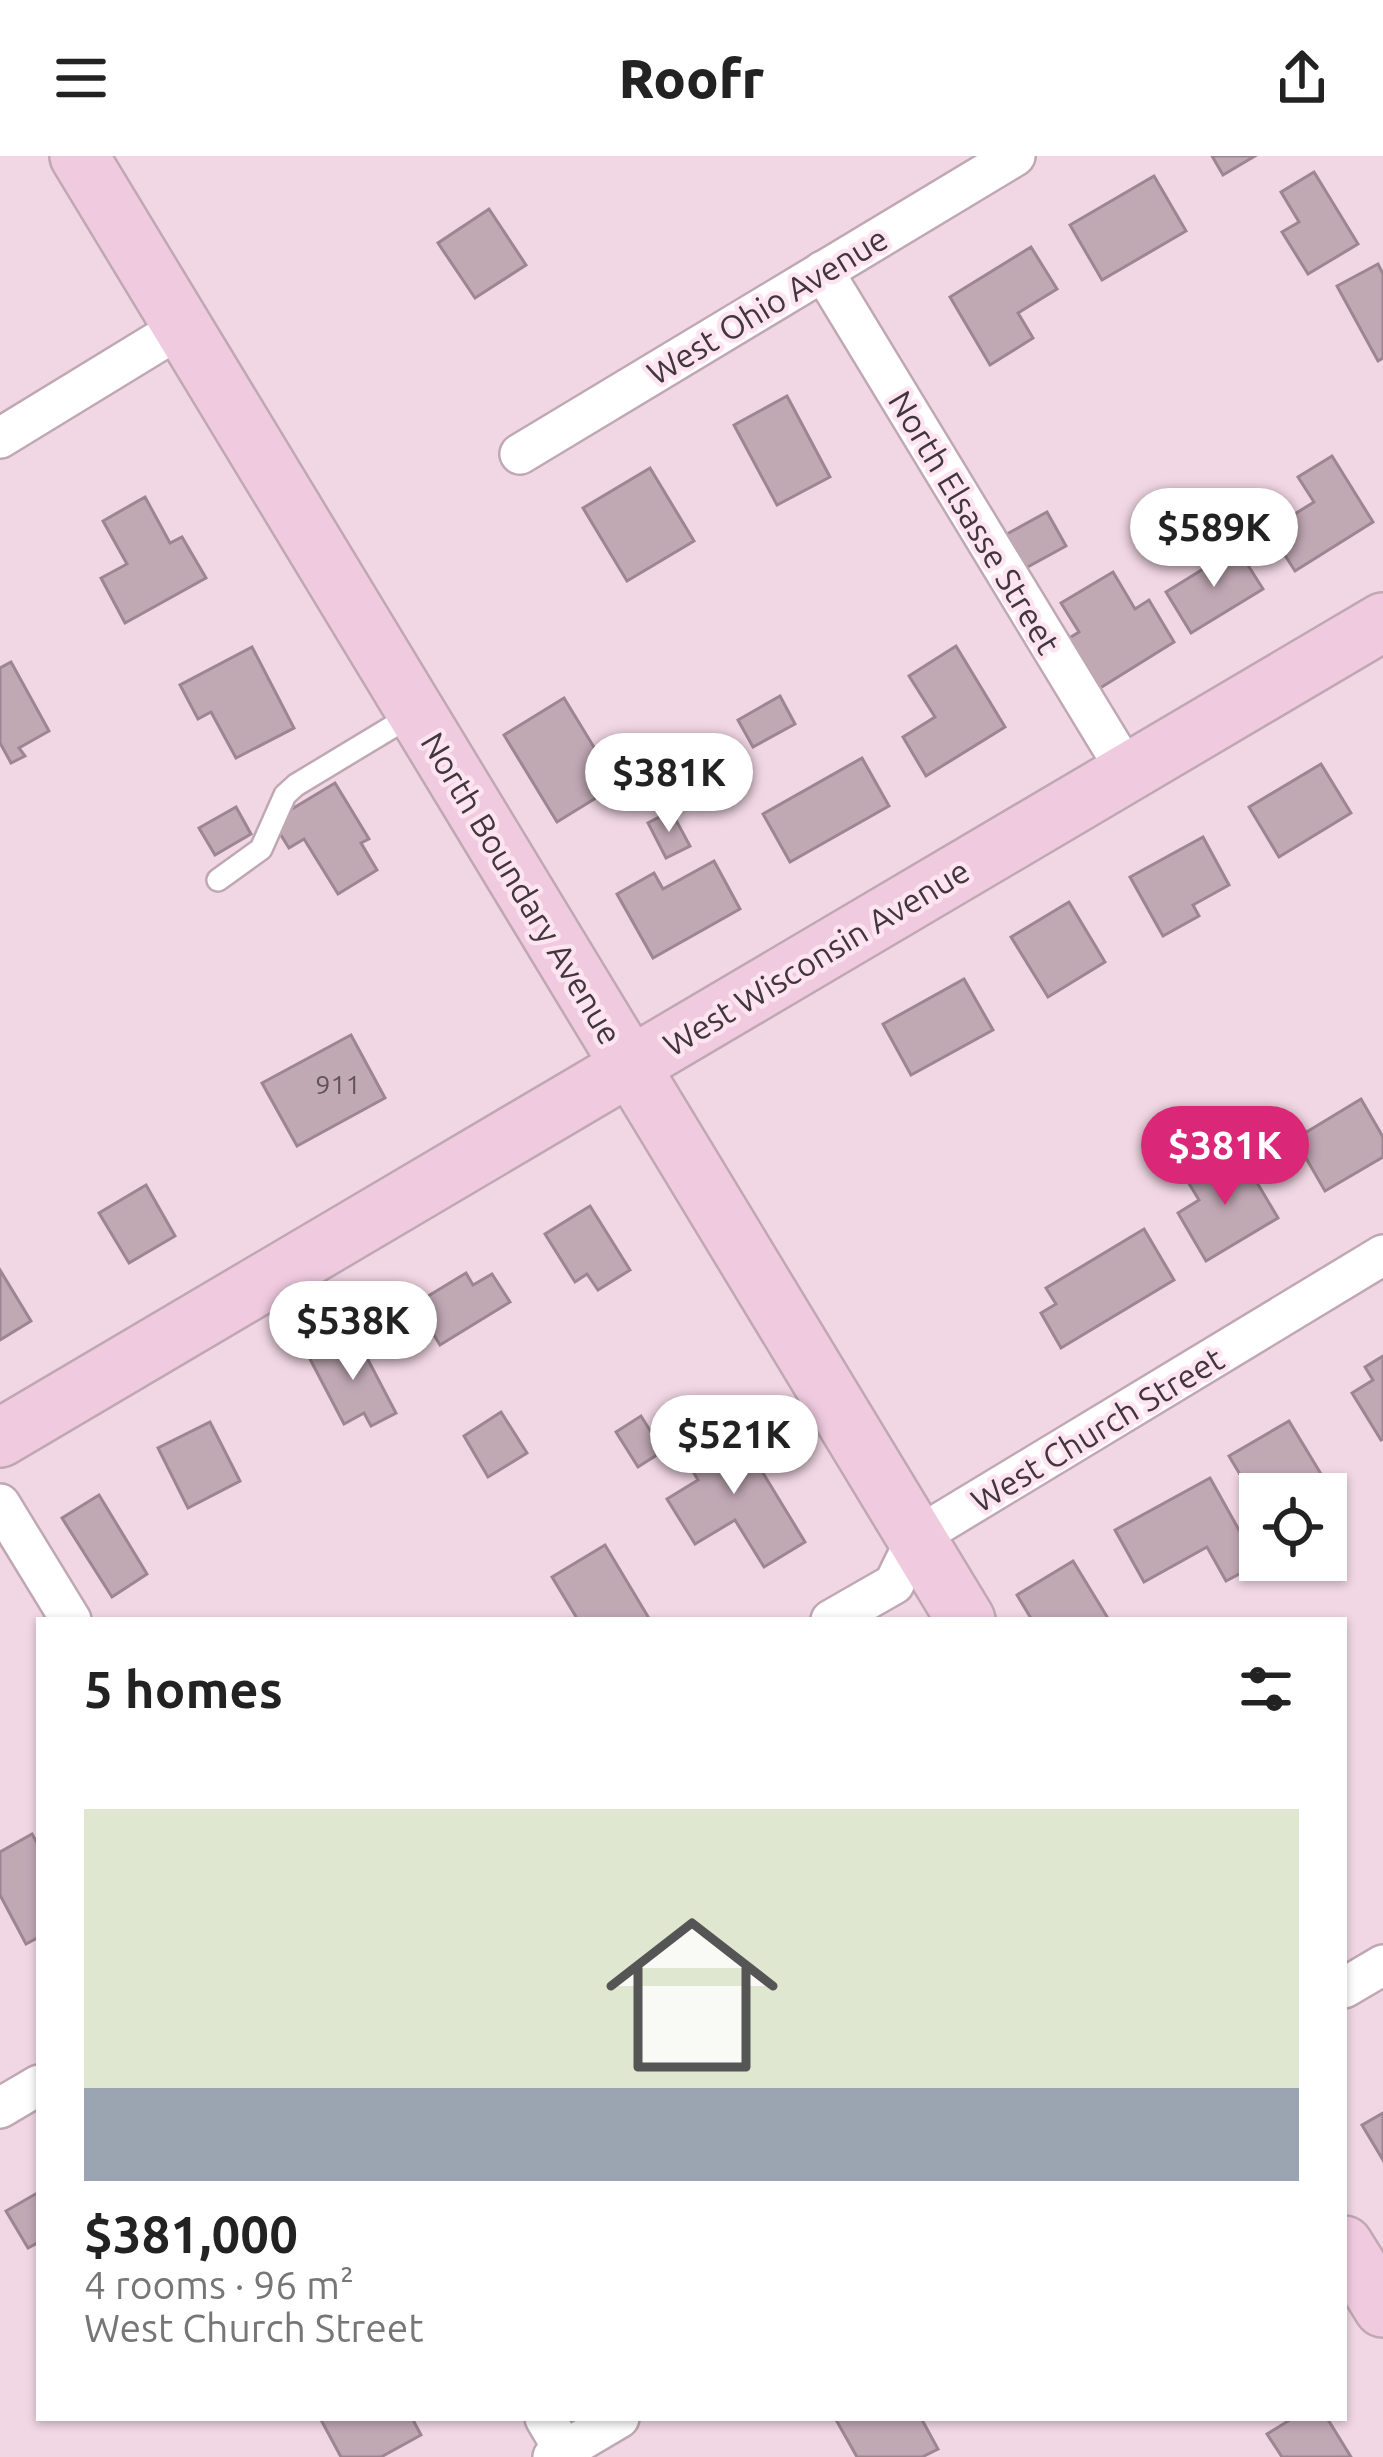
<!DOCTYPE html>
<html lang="en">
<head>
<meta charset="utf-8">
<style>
  body { margin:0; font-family:Ubuntu,sans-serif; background:#f2f2f2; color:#222; height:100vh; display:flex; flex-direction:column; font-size:45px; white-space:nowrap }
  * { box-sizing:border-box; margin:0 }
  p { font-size:39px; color:#767676 }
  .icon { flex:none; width:66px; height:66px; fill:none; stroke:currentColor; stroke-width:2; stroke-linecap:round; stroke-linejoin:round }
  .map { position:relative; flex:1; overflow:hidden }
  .details { position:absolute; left:36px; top:1461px; width:1311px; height:804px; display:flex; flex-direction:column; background:#fff; border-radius:0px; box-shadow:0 3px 9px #0004 }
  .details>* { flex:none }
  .tools { position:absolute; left:1239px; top:1317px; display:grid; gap:24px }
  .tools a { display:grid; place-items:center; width:108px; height:108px; border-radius:0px; background:#fff; box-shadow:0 3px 9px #0004; font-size:60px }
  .price { position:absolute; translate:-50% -102px; padding:0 27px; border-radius:42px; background:#fff; color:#222; font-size:39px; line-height:78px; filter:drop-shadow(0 3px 6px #0008) }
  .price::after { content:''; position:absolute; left:50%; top:72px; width:36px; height:27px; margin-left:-18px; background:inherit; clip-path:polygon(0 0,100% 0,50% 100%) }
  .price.current { background:#db2777; color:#fff }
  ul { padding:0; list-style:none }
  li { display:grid; align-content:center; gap:24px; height:636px; padding:0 48px }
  li span { display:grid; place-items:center; height:372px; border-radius:0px; color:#555 }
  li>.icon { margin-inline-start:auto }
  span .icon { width:216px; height:216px; fill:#fffc; stroke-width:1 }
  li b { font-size:51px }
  h2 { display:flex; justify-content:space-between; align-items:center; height:144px; padding:0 48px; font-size:51px }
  header { display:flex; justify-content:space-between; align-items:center; height:156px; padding:0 48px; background:#fff; font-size:54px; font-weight:800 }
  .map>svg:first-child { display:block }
  .building { fill:#c1a9b4; stroke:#9e8691; stroke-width:3 }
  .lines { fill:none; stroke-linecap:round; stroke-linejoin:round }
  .lane-casing { stroke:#c0a8b3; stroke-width:26 }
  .street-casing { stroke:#c0a8b3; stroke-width:44 }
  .secondary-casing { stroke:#c0a8b3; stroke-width:62 }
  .lane { stroke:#fff; stroke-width:21 }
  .street { stroke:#fff; stroke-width:39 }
  .secondary { stroke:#f0cbe0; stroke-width:57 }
  .labels { text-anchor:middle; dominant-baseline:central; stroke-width:9; stroke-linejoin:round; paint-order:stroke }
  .number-label { font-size:27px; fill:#605359 }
  .street-label { font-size:33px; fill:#40363b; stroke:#fee4f0 }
</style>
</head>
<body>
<header><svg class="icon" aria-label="menu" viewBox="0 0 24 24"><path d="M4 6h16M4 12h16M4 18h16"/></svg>Roofr<svg class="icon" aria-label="share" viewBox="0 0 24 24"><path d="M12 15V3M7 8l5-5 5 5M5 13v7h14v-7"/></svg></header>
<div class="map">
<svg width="1383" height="2301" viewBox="0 0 1383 2301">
  <rect width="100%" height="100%" fill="#f1d7e3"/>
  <g class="building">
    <polygon points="1212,0 1255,0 1223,19"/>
    <polygon points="1314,16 1358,88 1308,118 1282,76 1299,66 1281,36"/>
    <polygon points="1154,20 1186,75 1102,124 1070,69"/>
    <polygon points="489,53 526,109 475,142 438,87"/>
    <polygon points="1031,91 1057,133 1018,157 1033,182 990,209 950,141"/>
    <polygon points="1378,108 1383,118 1383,202 1378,205 1337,130"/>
    <polygon points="787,240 830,321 777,349 734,269"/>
    <polygon points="1332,300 1373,366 1295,415 1269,374 1314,346 1298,321"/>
    <polygon points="650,312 694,385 627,425 583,352"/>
    <polygon points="145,341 170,387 182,381 206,422 125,467 101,422 127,408 103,365"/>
    <polygon points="1047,356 1066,390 1024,413 1005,379"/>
    <polygon points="1237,392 1263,433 1191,477 1166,436"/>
    <polygon points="1113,416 1135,453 1149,444 1174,486 1097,534 1066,484 1079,476 1061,447"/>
    <polygon points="956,490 1005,571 926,620 903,581 935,561 909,520"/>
    <polygon points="252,491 294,572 236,602 211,556 198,563 180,529"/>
    <polygon points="11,506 49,575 19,592 25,600 11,607 0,587 0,512"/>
    <polygon points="780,540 795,568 753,591 738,564"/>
    <polygon points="564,542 617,629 557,666 504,579"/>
    <polygon points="862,602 889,650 790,706 763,658"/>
    <polygon points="1321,608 1351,657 1279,701 1249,651"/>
    <polygon points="335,627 369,683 361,687 377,714 338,738 304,683 289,692 272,665"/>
    <polygon points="236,651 251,678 215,699 199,672"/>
    <polygon points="671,655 690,690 666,702 648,667"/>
    <polygon points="1203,681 1229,729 1193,749 1199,760 1163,780 1130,721"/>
    <polygon points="714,705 740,753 653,802 617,738 654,717 663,733"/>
    <polygon points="1069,746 1105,806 1048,841 1011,781"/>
    <polygon points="964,823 993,874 911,919 883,868"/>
    <polygon points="351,879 385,942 297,990 262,927"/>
    <polygon points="1361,943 1383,981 1383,1001 1325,1035 1295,983"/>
    <polygon points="1217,1002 1228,1019 1246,1008 1278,1062 1206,1105 1178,1057 1199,1044 1185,1021"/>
    <polygon points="146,1029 175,1080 129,1107 99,1057"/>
    <polygon points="590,1050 630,1114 598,1134 587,1118 575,1126 545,1078"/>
    <polygon points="1144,1073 1174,1124 1061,1192 1041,1157 1056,1148 1046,1132"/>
    <polygon points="0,1114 31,1165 0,1184"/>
    <polygon points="466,1117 473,1129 492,1118 510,1146 440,1189 415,1148"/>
    <polygon points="355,1179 396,1257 371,1270 364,1257 344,1268 310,1203"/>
    <polygon points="1383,1200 1383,1283 1381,1284 1352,1237 1373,1224 1365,1211"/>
    <polygon points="501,1256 527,1297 488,1321 464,1280"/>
    <polygon points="641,1260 663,1295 638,1311 616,1276"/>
    <polygon points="1289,1265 1321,1318 1288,1338 1260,1338 1260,1352 1229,1300"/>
    <polygon points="210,1266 240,1325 188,1352 158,1292"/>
    <polygon points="732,1266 805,1386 764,1411 735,1364 695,1388 667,1343 698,1324 682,1297"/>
    <polygon points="1210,1322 1258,1408 1226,1425 1207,1391 1144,1426 1115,1374"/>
    <polygon points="99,1339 147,1418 112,1441 62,1362"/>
    <polygon points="605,1389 650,1464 578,1464 552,1421"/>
    <polygon points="1073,1405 1109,1464 1032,1464 1017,1439"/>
    <polygon points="32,1678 39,1690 39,1781 26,1788 0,1739 0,1696"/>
    <polygon points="1383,1957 1383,2004 1362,1969"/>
    <polygon points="39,2036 39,2086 28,2092 6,2055"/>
    <polygon points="320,2262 412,2262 421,2279 381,2301 341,2301"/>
    <polygon points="835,2262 921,2262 938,2293 922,2301 857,2301"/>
    <polygon points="1293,2262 1327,2262 1351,2301 1282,2301 1267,2278"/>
  </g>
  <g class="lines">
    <defs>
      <polyline id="lane" points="218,724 261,693 285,639 296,629 412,559"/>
      <g id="street">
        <polyline points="823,115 1128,617"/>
        <polyline points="0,282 185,169"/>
        <polyline points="520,298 1015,0"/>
        <polyline points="0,1348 71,1464"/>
        <polyline points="831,1464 894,1428 917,1381 1383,1099"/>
        <polyline points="1344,1832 1383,1809"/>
        <polyline points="0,1952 39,1929"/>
        <polyline points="545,2262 568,2301"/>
        <polyline points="553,2301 619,2262"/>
      </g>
      <g id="secondary">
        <polyline points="79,0 966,1464"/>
        <polyline points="0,1282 1383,466"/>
        <polyline points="1344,2089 1383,2152"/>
      </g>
    </defs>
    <use href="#lane" class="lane-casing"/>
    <use href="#street" class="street-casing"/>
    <use href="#secondary" class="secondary-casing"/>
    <use href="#lane" class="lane"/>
    <use href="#street" class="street"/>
    <use href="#secondary" class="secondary"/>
  </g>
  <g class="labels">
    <g class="number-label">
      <text x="338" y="928">911</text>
    </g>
    <g class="street-label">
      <text transform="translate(767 149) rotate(-31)">West Ohio Avenue</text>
      <text transform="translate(975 366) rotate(59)">North Elsasse Street</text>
      <text transform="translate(522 732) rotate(59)">North Boundary Avenue</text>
      <text transform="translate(816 801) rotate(-31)">West Wisconsin Avenue</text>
      <text transform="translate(1097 1273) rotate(-31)">West Church Street</text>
    </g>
  </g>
</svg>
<div class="tools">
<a><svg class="icon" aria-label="locate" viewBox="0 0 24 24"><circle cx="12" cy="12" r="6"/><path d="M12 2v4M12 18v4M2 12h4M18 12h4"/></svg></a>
</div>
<b class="price" style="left:1214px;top:434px">$589K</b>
<b class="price" style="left:669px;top:679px">$381K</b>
<b class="price current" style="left:1225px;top:1052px">$381K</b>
<b class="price" style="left:353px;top:1227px">$538K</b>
<b class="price" style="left:734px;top:1341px">$521K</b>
<section class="details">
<h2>5 homes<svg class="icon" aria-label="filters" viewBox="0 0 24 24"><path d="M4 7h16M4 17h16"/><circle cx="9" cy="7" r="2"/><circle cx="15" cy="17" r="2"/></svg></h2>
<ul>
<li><span style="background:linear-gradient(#dfe7d0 75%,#9aa5b1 0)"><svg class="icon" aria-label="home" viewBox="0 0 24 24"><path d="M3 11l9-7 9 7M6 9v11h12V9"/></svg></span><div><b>$381,000</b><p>4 rooms · 96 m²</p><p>West Church Street</p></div></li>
</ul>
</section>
</div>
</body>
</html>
